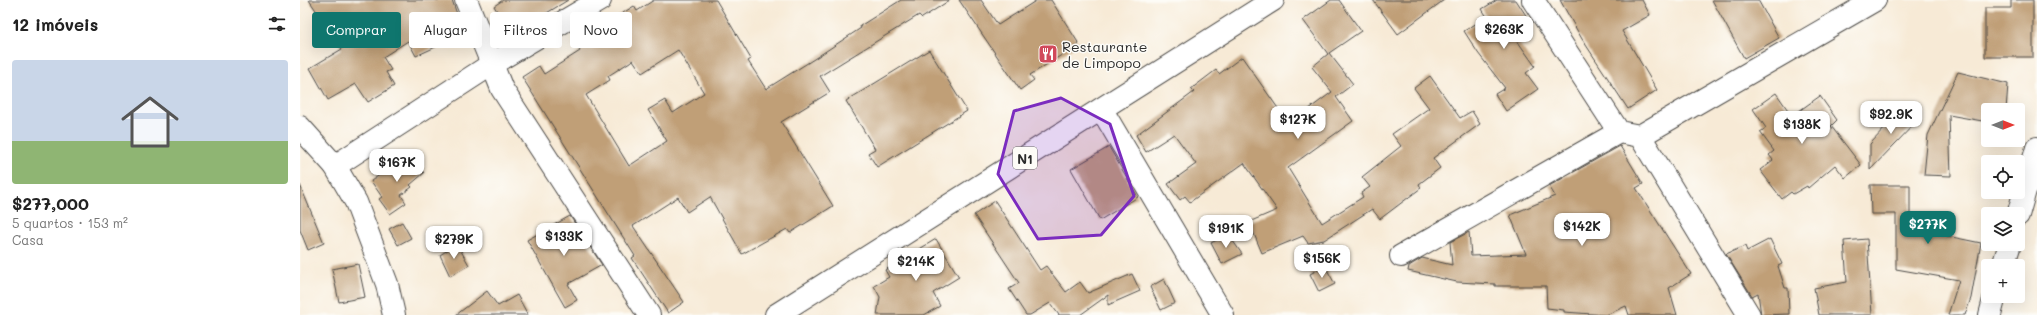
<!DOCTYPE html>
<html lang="pt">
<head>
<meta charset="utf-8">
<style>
  body { margin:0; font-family:Mali,sans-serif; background:#f6f6f6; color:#222; height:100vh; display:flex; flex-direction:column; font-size:15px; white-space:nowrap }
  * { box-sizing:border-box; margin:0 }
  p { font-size:13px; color:#767676 }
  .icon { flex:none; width:22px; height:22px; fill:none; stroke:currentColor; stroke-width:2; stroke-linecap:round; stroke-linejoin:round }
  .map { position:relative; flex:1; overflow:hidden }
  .side { display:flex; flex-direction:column; background:#fff; width:300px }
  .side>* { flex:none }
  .guide { position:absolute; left:12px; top:12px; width:380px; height:36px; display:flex; gap:8px }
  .needle { width:26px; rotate:90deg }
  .buttons { position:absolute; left:1681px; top:103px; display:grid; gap:8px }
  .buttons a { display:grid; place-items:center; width:44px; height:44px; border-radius:4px; background:#fff; box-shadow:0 4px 16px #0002; font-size:20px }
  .price { position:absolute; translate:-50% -34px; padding:0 9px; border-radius:8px; background:#fff; color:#222; font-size:13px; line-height:26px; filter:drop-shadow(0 1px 2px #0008) }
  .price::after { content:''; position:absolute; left:50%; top:24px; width:12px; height:9px; margin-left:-6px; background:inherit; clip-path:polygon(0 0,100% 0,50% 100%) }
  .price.selected { background:#0f766e; color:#fff }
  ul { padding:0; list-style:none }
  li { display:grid; align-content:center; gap:8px; height:212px; padding:0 12px }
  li+li { border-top:1px solid #e0e0e0 }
  li span { display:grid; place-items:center; height:124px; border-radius:4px; color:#555 }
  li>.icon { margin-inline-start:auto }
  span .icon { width:72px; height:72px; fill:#fffc; stroke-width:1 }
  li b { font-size:17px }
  h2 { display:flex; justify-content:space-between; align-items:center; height:48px; padding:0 12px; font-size:17px }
  .pill { padding:0 14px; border-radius:4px; background:#fff; box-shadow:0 4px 16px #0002; font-size:14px; line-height:36px }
  .pill.selected { background:#0f766e; color:#fff }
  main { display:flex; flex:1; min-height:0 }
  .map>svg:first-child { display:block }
  .building { fill:#c09f77; fill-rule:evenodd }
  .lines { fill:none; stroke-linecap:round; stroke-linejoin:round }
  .minor-casing { stroke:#4a4845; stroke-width:24 }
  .tertiary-casing { stroke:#4a4845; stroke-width:24 }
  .trunk-casing { stroke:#4a4845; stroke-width:24 }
  .minor { stroke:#fff; stroke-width:22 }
  .tertiary { stroke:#fff; stroke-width:22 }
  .trunk { stroke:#fff; stroke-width:22 }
  .marked { fill:#7b2cbf; fill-opacity:0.2; stroke:#7b2cbf; stroke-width:3; stroke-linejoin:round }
  .labels { text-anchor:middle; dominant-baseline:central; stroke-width:3; stroke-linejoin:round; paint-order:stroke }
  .shield { fill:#fdfcf7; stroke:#6a6a68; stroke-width:1 }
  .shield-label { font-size:13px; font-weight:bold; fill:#2b2b2b }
  .poi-label { font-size:14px; fill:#2b2b2b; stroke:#fdfcf7; text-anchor:start }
</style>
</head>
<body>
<main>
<section class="side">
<h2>12 imóveis<svg class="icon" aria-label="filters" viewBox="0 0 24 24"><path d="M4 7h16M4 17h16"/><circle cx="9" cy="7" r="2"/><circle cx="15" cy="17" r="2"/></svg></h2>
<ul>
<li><span style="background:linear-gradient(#c9d6e8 65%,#8fb573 0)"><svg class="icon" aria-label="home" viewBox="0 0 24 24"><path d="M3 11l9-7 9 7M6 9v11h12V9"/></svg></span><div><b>$277,000</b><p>5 quartos · 153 m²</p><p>Casa</p></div></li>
</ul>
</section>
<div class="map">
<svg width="1737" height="315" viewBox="0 0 1737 315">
  <rect width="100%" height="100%" fill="#fdfcf7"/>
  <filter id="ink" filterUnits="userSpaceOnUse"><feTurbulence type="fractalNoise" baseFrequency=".025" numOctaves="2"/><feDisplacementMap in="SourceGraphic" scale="8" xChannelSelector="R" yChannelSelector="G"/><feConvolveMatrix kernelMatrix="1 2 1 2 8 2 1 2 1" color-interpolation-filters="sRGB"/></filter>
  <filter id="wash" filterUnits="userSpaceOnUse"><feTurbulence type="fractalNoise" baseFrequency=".012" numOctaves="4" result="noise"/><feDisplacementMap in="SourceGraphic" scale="16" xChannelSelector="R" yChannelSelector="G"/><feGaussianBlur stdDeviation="0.9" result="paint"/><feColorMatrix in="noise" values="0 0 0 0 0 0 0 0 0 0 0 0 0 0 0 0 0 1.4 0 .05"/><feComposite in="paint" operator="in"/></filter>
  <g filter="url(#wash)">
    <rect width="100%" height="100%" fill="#f7ead6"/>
    <g id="blocks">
      <g class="building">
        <polygon points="9,0 152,0 164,34 116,56 108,41 83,57 91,70 86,72 94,86 68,102 56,84 28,100 10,68 42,49"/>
        <polygon points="203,0 268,0 232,22 229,17 208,30 194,6"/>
        <path d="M354,0h62l35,59 -3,2 18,28 48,-30 47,-31 -1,-2 41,-26h49l-28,18 -3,-3 -99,61 10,16 -49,30 52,84 -43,27 -3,-4 -45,25 -32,-57 -23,15 -9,-15 -45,29 51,76 -16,11 -36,-55 3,-2 -113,-179 17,-11 5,8 36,-23 -4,-7 23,-16 35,-22 3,5zM378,50l26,43 -31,20 -8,-13 -17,10 19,31 -38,25 -43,-71 24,-15 -2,-4 25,-16 9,13z"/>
        <polygon points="659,0 681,0 698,25 737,0 751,0 779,44 730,75 734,80 720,90"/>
        <polygon points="1031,0 1039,0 1061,31 1029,53 1053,84 1036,97 1053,121 988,168 1022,223 1063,197 1061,193 1070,187 1062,177 1101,146 1092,134 1129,108 1114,88 1130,76 1160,118 1172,111 1180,124 1133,158 1140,168 1119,184 1121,188 1080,219 1072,209 1024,240 1008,243 1003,236 962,253 949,222 977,210 944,163 890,202 885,196 880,200 868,184 896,164 874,134 846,152 836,135 894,92 891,89 916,70 919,74 942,57 989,124 1032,92 1012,67 1028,54 1003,20"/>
        <polygon points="1073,0 1144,0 1098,34"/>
        <polygon points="1197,0 1216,0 1229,20 1211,32 1235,66 1226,73 1238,89 1206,111 1195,94 1205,88 1178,53 1164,31 1187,17 1182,9"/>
        <polygon points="1260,0 1342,0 1350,15 1322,31 1357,90 1328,109 1282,39"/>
        <polygon points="1412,0 1458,0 1479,38 1444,58"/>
        <polygon points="1711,0 1733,0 1733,57 1685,57 1685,8 1711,8"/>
        <polygon points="629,50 667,111 577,167 568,153 575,149 546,101"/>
        <polygon points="1658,72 1708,84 1706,110 1688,110 1688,122 1649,115 1651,176 1624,175 1628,135"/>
        <polygon points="1476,93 1492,116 1520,96 1537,120 1531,126 1561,165 1545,178 1535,165 1508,188 1507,186 1493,194 1491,192 1482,199 1460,170 1473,160 1469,155 1474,151 1460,132 1466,128 1453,109"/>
        <polygon points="1606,106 1619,119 1570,170 1570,144"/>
        <polygon points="1320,146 1343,184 1336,188 1391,274 1369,288 1377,315 1329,315 1326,306 1306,315 1264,312 1264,310 1247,308 1246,286 1195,286 1195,284 1157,282 1108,271 1109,266 1122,258 1152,265 1150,242 1169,232 1171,256 1226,254 1210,215 1255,196 1249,186"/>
        <polygon points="809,147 838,197 800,220 771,169"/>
        <polygon points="108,155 124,173 110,185 112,187 101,195 106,203 90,214 79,199 82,197 71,181"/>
        <polygon points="0,185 24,243 8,250 0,230"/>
        <polygon points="1570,185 1610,185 1610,222 1648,227 1647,236 1681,243 1671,298 1665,315 1648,315 1659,280 1596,269 1596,214 1571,214"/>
        <polygon points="695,201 740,270 746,266 766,292 780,282 788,293 832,274 840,291 808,305 808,295 780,315 759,315 750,303 730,315 726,315 709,289 719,283 674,215"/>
        <polygon points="270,216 302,265 268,284 277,300 265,307 227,240"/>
        <polygon points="102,222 111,238 98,245 89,229"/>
        <polygon points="928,234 942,254 922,264 911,243"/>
        <polygon points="636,239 659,277 633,293 640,306 624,315 577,315 580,297 574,286 589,277 585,270"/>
        <polygon points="1470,239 1482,264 1478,266 1485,288 1488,288 1489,314 1461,315 1458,293 1452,296 1426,254 1445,246 1447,251"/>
        <polygon points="1567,239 1572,315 1519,315 1514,288 1547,282 1544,241"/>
        <polygon points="157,244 169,265 150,276 140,255"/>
        <polygon points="58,264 65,297 39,302 32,269"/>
        <polygon points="1025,266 1035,284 1019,292 1010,274"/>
        <polygon points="864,279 875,303 861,310 850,287"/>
        <polygon points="187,291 198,306 217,295 228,315 156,315"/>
      </g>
    </g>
  </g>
  <g filter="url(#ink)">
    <use href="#blocks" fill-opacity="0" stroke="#4a4845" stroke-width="1"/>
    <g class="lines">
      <defs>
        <g id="minor">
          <polyline points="300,0 192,64 202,89 349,315"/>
          <polyline points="1233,0 1319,132 1340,136 1449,315"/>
          <polyline points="802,110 923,315"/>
          <polyline points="0,127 35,166 56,202 87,284 94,315"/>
          <polyline points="1340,136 1575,0"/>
          <polyline points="35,166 192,64 166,0"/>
          <polyline points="1101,256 1319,132"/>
        </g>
        <g id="tertiary">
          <polyline points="1718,215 1737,148"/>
          <polyline points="1703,266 1710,244"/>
          <polyline points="1690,315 1695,296"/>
        </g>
        <polyline id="trunk" points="476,315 973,0"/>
      </defs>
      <use href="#minor" class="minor-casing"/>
      <use href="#tertiary" class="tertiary-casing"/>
      <use href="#trunk" class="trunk-casing"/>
      <use href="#minor" class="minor"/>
      <use href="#tertiary" class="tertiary"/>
      <use href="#trunk" class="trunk"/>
    </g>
  </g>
  <path class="marked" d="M761,98l49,26 24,72 -33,39 -63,4 -40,-65 16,-63z"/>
  <defs>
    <symbol id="restaurant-square" viewBox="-11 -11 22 22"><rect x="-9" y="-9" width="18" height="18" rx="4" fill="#d1495b" stroke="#fdfcf7"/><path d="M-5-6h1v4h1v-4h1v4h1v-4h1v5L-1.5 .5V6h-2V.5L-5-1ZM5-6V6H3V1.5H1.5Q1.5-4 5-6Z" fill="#fff"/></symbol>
  </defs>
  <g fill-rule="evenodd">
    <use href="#restaurant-square" x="737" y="43" width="22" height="22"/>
  </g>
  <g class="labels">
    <rect class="shield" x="713" y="147" width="24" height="22" rx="3"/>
    <g class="shield-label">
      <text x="725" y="158">N1</text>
    </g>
    <g class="poi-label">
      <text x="762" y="46">Restaurante<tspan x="762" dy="16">de Limpopo</tspan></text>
    </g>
  </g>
</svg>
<div class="buttons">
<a><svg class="needle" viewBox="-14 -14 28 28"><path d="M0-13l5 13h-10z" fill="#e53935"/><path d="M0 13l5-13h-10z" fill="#767676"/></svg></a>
<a><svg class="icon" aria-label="locate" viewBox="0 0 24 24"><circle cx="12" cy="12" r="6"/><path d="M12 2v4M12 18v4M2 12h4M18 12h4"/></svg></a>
<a><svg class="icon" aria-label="layers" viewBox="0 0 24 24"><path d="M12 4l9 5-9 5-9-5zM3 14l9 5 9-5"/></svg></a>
<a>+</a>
</div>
<b class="price" style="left:1204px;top:50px">$263K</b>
<b class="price" style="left:1591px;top:135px">$92.9K</b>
<b class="price" style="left:998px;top:140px">$127K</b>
<b class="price" style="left:1502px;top:145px">$138K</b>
<b class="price" style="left:97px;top:183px">$167K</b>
<b class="price selected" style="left:1628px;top:245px">$277K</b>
<b class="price" style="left:1282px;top:247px">$142K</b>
<b class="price" style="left:926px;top:249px">$191K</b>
<b class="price" style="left:264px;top:257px">$133K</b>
<b class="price" style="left:154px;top:260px">$279K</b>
<b class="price" style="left:1022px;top:279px">$156K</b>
<b class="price" style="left:616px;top:282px">$214K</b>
<div class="guide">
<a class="pill selected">Comprar</a>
<a class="pill">Alugar</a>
<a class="pill">Filtros</a>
<a class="pill">Novo</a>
</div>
</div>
</main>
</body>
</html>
